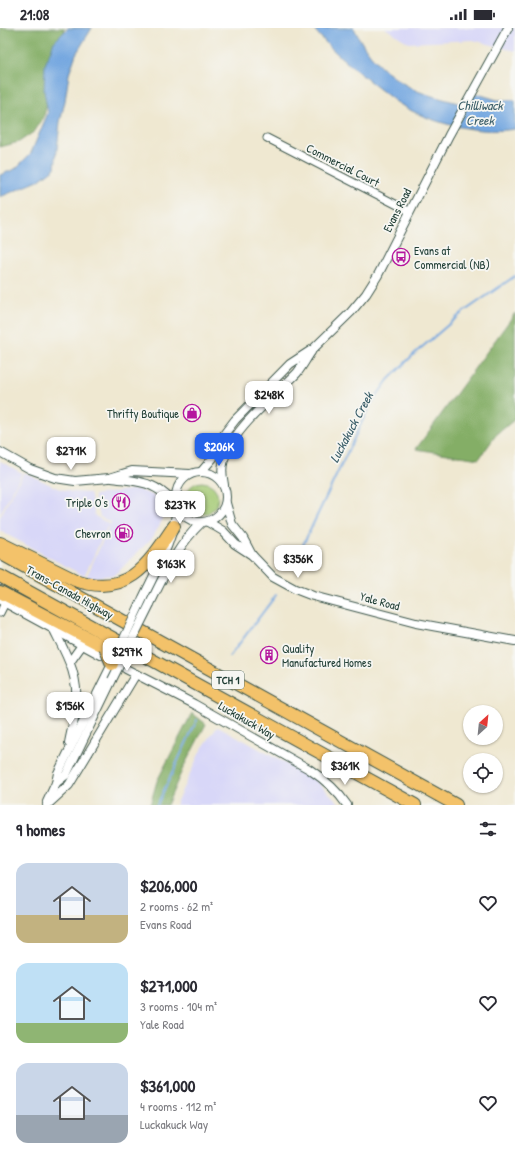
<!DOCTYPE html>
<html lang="en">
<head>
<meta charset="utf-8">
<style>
  body { margin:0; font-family:"Patrick Hand",sans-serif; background:#f2f2f3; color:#2b2b33; height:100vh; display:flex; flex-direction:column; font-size:15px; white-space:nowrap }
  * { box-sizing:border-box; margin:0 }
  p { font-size:13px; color:#7c7c81 }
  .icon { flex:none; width:22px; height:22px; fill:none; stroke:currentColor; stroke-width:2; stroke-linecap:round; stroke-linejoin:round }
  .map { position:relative; height:777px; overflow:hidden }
  .details { display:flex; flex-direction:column; background:#fff; flex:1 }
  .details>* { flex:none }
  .needle { width:26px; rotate:27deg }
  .tools { position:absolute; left:463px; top:677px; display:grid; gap:8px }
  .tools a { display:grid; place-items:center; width:40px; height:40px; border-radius:50%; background:#fff; box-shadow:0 1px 3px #0004; font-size:20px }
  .price { position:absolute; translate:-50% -34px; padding:0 9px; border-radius:8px; background:#fff; color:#222; font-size:13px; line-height:26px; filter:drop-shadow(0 1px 2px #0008) }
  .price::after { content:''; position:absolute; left:50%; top:24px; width:12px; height:9px; margin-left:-6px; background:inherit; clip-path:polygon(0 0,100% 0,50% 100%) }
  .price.current { background:#2563eb; color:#fff }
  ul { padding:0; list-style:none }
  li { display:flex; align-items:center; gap:12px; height:100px; padding:0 16px }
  li span { display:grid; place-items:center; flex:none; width:112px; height:80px; border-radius:12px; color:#555 }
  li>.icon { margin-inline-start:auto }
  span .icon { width:48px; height:48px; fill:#fffc; stroke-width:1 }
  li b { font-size:17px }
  h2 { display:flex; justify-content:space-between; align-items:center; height:48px; padding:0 16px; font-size:17px }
  .status { display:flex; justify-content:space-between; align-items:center; height:28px; padding:0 20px; background:#fff; direction:ltr }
  .status svg { height:11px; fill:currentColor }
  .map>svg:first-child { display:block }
  .built { fill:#d8d7f8 }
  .green { fill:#a5ca74; stroke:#628454 }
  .forest { fill:#84ae66; stroke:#52764d }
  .water { fill:#74a7e0; stroke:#4a728a }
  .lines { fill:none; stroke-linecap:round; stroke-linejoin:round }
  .stream { stroke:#74a7e0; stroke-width:2 }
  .minor-casing { stroke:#3e574c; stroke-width:9 }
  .tertiary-casing { stroke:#3e574c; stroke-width:10 }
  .motorway-casing { stroke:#3e574c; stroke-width:14 }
  .minor { stroke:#fff; stroke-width:7 }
  .tertiary { stroke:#fff; stroke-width:8 }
  .motorway { stroke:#f3c26a; stroke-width:12 }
  .tertiary-bridge-casing { stroke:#3e574c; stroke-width:10; stroke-linecap:butt }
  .motorway-bridge-casing { stroke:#3e574c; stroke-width:14; stroke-linecap:butt }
  .tertiary-bridge { stroke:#fff; stroke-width:8 }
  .motorway-bridge { stroke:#f3c26a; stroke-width:12 }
  .labels { text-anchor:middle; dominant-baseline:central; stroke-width:3.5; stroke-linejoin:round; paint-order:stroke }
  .shield { fill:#f6f6f2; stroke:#60746d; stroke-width:1 }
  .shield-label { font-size:11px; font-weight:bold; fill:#1f3d34 }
  .street-label { font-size:12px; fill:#1f3d34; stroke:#f6f6f2 }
  .poi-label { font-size:12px; fill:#1f3d34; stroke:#f6f6f2; text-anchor:end }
  .water-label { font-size:13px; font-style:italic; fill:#395d68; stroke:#f6f6f2 }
</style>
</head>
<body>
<div class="status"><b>21:08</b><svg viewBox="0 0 49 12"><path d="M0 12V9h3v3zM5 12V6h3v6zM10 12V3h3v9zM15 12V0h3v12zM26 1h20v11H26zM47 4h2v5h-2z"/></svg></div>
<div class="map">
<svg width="515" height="777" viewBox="0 0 515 777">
  <rect width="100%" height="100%" fill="#f6f6f2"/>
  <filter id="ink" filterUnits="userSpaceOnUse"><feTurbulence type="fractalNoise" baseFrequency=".025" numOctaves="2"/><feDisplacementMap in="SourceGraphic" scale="8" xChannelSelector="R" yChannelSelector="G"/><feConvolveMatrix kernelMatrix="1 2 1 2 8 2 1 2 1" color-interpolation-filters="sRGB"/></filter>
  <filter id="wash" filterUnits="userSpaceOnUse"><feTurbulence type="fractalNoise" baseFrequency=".012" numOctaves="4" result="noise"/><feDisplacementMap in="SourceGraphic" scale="16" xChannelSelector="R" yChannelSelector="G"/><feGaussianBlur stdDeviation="0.9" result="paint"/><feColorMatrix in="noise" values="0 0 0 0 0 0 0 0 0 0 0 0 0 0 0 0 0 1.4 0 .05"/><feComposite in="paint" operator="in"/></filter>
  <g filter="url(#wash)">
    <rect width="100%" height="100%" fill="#efe8d1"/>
    <g class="built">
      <polygon points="385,0 515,0 515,23 473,12 409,15"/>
      <polygon points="0,433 22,445 0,486"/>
      <polygon points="24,444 55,459 72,464 90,465 95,488 109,496 84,548 0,503 0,489"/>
      <polygon points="136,461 155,468 165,479 163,491 153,509 115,547 86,550 111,494 100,489 94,467"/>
      <polygon points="218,698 317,753 341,777 175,777 201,722"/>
    </g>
    <circle class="green" cx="202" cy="470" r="16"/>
    <g class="forest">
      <polygon points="0,0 65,0 44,88 35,103 19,114 0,119"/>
      <polygon points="515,285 515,391 496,407 479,431 416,421"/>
      <polygon points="192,685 206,696 183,740 167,777 150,777 157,753"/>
    </g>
    <g class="water">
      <polygon points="68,0 92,0 76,26 69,46 65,73 60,94 55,140 38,153 0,169 0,147 15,141 31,125 48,85 44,63 45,37 54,14"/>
      <path d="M313,0h41c12,27 32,47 59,61 15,7 32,10 48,15l6,-3 5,-6 6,-1 19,6h18v29c-38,6 -88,-6 -120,-28 -9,-7 -18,-14 -27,-21 -20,-16 -39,-32 -55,-52z"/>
    </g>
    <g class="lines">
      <g class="stream">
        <polyline points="292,540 370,377 388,352 414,326 462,285 515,248"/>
        <polyline points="230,628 276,567"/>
        <polyline points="157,777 197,692"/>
      </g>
    </g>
  </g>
  <g filter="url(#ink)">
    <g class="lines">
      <defs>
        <g id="minor">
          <polyline points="267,110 409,183"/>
          <polyline points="0,585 5,575"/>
        </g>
        <g id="tertiary">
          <polyline points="0,424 30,441 55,450 75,453 109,450 132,443 190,446"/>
          <circle cx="201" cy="469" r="25"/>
          <polyline points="201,444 213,430 225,405 235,392 290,336 313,321 351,284 366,266 378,247 449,107 508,0"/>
          <path d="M112,450c13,2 28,2 40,8 10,4 17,12 25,19"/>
          <path d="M224,457c-1,-7 -3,-14 -1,-21 5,-32 52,-68 74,-91 5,-6 9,-14 14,-21"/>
          <polyline points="226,475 232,496 243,510 252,527"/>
          <polyline points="208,494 223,503 235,516 252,527 273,549 295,561 313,568 416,595 515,613"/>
          <polyline points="0,572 101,627"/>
          <path d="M142,572c14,-30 33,-61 35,-95"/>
          <path d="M150,576c15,-30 27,-58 51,-81"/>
          <path d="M54,602c13,26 25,46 22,76 -1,13 -5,25 -7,37"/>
          <polyline points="70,634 82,617"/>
          <path d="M126,641l68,35 115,65c15,10 28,21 38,36"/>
          <polyline points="56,755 66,747 112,652"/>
          <polyline points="47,774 56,755 58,745 112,636"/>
          <polyline points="47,777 69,757 136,646"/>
        </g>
        <g id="motorway">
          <path d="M0,515l75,37c52,18 73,-15 99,-54"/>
          <polyline points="0,525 456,777"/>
          <polyline points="0,548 415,777"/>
          <polyline points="0,564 105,619 125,627"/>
        </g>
      </defs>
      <use href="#minor" class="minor-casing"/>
      <use href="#tertiary" class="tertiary-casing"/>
      <use href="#motorway" class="motorway-casing"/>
      <use href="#minor" class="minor"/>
      <use href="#tertiary" class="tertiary"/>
      <use href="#motorway" class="motorway"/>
      <defs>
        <g id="tertiary-bridge">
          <polyline points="112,636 142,572"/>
          <polyline points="112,652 150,576"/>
        </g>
        <polyline id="motorway-bridge" points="105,619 112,636"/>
      </defs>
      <use href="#tertiary-bridge" class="tertiary-bridge-casing"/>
      <use href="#motorway-bridge" class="motorway-bridge-casing"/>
      <use href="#tertiary-bridge" class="tertiary-bridge"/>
      <use href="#motorway-bridge" class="motorway-bridge"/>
    </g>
  </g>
  <defs>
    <symbol id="bus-ring" viewBox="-11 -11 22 22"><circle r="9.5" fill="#f6f6f2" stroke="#b5179e" stroke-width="1.5"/><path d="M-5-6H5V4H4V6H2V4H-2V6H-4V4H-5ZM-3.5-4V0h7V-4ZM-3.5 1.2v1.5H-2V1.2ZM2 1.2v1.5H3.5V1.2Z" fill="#b5179e"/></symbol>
    <symbol id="shop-ring" viewBox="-11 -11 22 22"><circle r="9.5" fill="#f6f6f2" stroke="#b5179e" stroke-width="1.5"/><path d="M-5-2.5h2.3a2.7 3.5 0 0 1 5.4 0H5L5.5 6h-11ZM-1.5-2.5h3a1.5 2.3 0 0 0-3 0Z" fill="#b5179e"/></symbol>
    <symbol id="restaurant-ring" viewBox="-11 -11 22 22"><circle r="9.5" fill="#f6f6f2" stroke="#b5179e" stroke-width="1.5"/><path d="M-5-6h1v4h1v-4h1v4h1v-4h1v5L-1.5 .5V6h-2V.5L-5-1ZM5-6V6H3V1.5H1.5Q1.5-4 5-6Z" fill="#b5179e"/></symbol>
    <symbol id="fuel-ring" viewBox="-11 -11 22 22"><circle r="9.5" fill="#f6f6f2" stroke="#b5179e" stroke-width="1.5"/><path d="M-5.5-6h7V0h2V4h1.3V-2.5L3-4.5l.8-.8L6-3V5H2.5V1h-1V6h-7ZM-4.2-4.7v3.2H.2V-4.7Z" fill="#b5179e"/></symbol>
    <symbol id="building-ring" viewBox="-11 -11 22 22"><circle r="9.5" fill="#f6f6f2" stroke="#b5179e" stroke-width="1.5"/><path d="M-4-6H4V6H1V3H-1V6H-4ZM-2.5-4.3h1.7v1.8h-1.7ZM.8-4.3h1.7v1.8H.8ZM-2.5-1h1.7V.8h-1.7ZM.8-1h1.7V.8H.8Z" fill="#b5179e"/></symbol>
  </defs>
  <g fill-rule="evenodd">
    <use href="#bus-ring" x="391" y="219" width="20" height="20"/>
    <use href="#shop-ring" x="182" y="375" width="20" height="20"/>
    <use href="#restaurant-ring" x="111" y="464" width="20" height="20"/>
    <use href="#fuel-ring" x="114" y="495" width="20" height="20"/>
    <use href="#building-ring" x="259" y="617" width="20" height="20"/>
  </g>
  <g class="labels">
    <rect class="shield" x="212" y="643" width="32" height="18" rx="3"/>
    <g class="shield-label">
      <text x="228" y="652">TCH 1</text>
    </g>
    <g class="street-label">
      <text transform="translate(343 137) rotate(27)">Commercial Court</text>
      <text transform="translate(397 182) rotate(-63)">Evans Road</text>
      <text transform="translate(70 564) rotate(29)">Trans-Canada Highway</text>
      <text transform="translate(380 573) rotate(15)">Yale Road</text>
      <text transform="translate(247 692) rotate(30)">Luckakuck Way</text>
    </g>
    <g class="poi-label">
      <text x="414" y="222" text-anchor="start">Evans at<tspan x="414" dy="14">Commercial (NB)</tspan></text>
      <text x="179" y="385">Thrifty Boutique</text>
      <text x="108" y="474">Triple O's</text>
      <text x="111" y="505">Chevron</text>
      <text x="282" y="620" text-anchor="start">Quality<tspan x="282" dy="14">Manufactured Homes</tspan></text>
    </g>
    <g class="water-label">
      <text x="480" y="77">Chilliwack<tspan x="480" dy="15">Creek</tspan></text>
      <text transform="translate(351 399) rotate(-62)">Luckakuck Creek</text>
    </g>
  </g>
</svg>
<div class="tools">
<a><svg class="needle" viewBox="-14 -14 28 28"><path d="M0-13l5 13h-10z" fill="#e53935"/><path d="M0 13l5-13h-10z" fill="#7c7c81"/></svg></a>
<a><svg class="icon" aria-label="locate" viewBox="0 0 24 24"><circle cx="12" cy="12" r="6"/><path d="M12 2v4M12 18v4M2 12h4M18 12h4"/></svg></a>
</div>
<b class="price" style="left:269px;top:387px">$248K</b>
<b class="price current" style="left:219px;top:439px">$206K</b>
<b class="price" style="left:71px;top:443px">$271K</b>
<b class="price" style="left:180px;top:497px">$237K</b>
<b class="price" style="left:298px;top:551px">$356K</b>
<b class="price" style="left:171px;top:556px">$163K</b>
<b class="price" style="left:127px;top:644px">$297K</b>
<b class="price" style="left:70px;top:698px">$156K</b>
<b class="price" style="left:345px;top:758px">$361K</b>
</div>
<section class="details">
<h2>9 homes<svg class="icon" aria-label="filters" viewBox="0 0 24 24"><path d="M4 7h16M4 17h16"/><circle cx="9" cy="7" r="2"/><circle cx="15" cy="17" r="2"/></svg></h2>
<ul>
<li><span style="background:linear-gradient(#c9d6e8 65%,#c2b280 0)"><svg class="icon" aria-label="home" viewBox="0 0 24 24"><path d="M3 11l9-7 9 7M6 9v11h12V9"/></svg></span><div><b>$206,000</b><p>2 rooms · 62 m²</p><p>Evans Road</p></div><svg class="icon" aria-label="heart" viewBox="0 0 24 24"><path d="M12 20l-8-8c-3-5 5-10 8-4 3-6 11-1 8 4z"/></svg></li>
<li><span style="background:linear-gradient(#bfe0f5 75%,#8fb573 0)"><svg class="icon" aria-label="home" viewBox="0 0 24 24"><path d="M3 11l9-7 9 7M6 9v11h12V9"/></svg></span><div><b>$271,000</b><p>3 rooms · 104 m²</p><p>Yale Road</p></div><svg class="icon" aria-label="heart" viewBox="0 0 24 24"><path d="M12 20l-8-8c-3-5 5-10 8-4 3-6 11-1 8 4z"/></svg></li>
<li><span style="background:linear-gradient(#c9d6e8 65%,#9aa5b1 0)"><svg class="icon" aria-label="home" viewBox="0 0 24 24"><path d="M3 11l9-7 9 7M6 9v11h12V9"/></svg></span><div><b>$361,000</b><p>4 rooms · 112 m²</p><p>Luckakuck Way</p></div><svg class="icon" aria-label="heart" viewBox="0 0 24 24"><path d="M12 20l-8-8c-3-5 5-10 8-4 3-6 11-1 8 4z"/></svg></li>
</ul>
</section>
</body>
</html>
